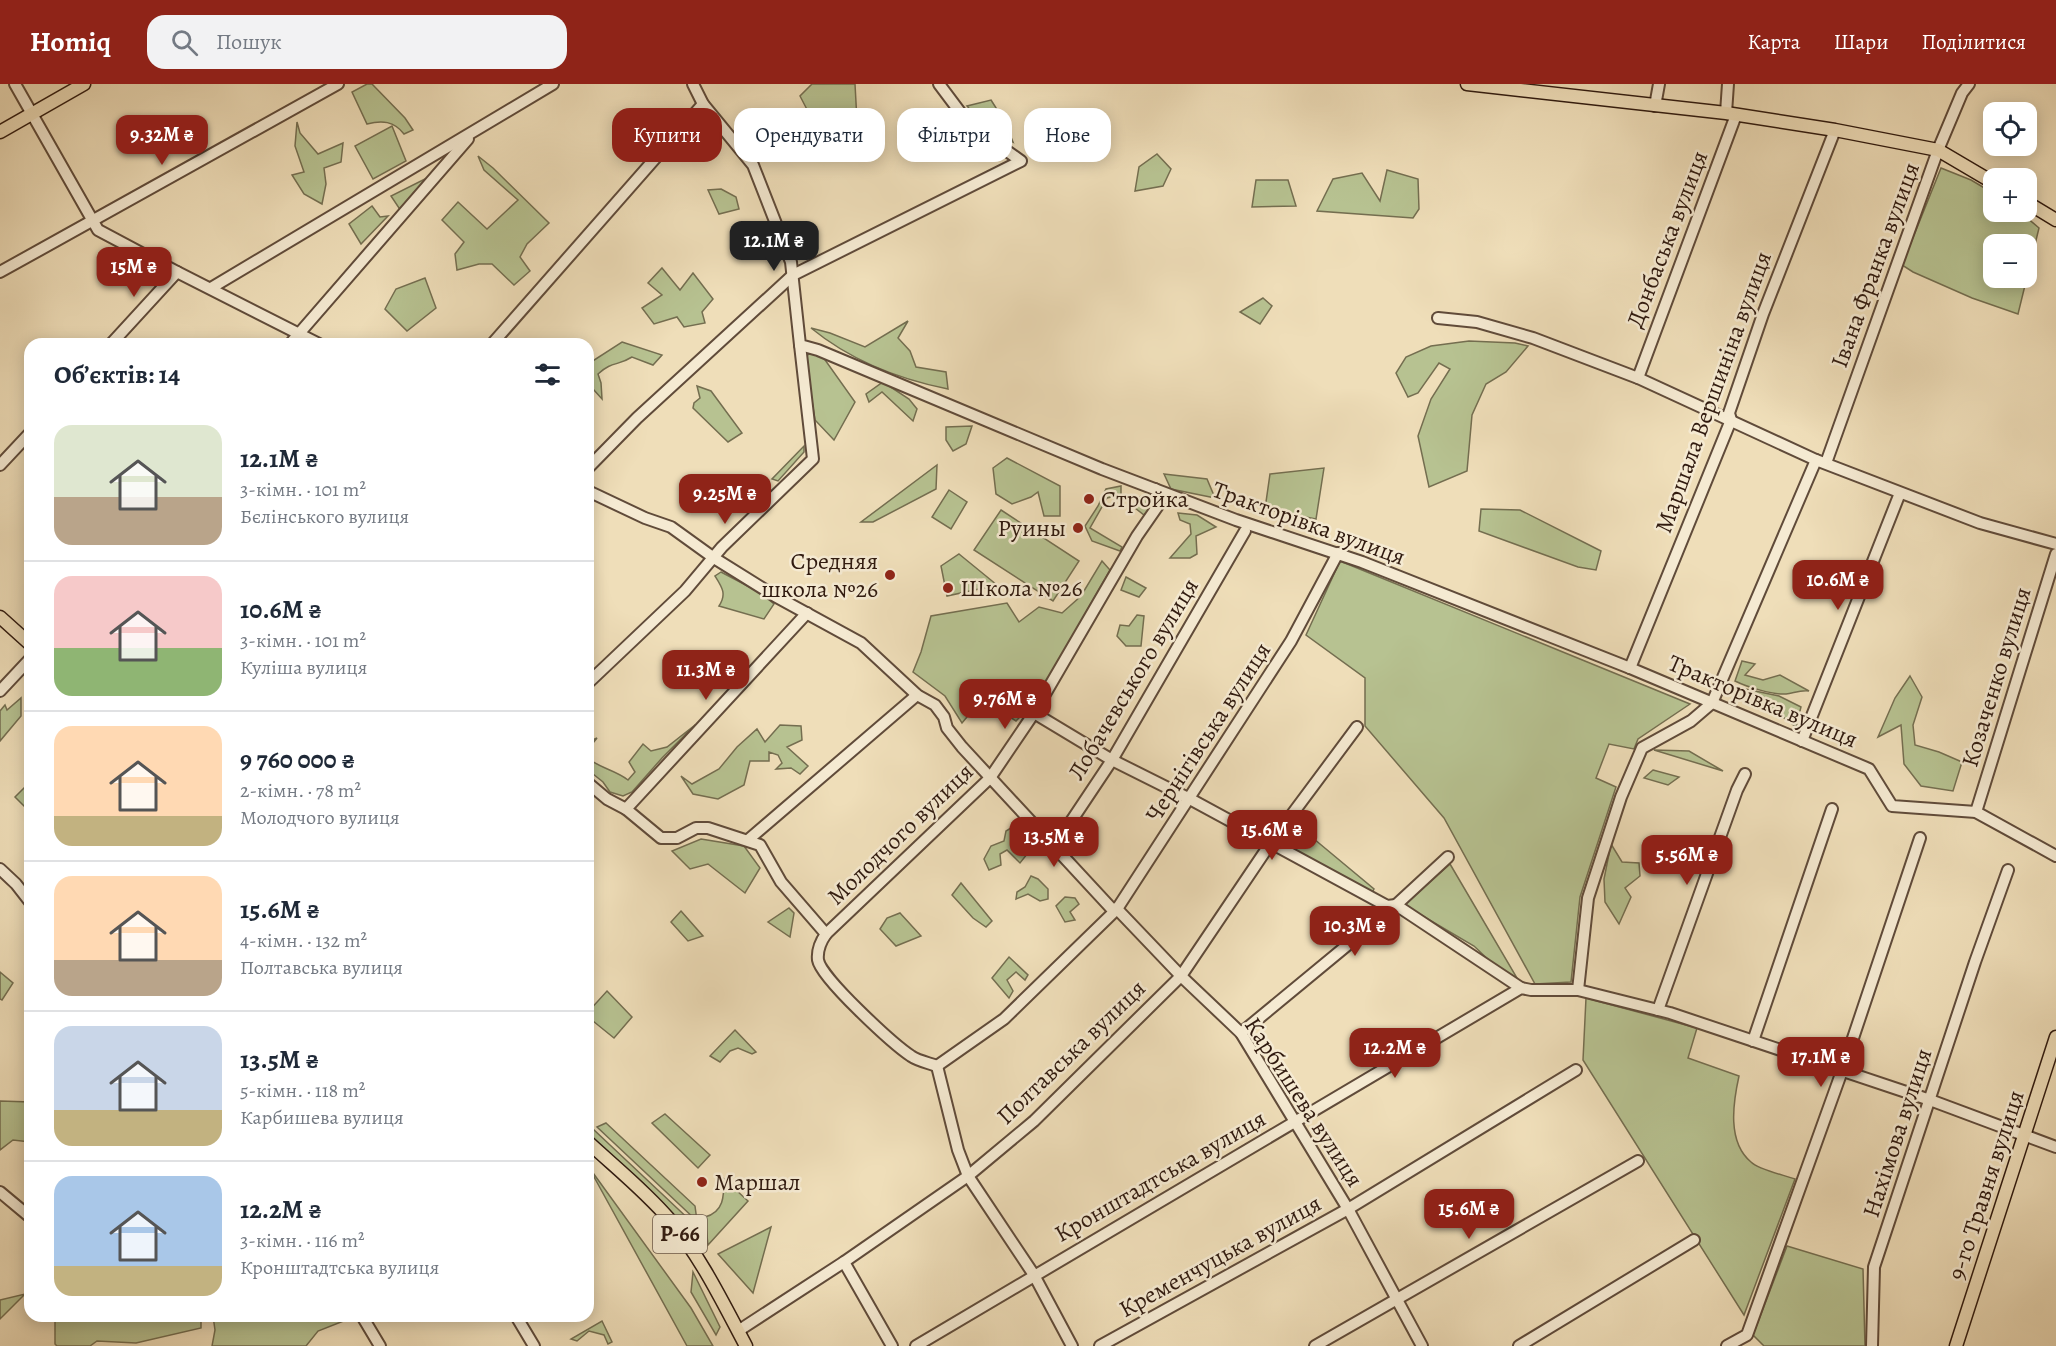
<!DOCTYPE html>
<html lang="uk">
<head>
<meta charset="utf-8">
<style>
  body { margin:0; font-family:Alegreya,serif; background:#f2f2f3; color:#1f2937; height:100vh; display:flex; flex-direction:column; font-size:22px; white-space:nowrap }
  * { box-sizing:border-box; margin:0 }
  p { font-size:20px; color:#747a83 }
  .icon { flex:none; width:33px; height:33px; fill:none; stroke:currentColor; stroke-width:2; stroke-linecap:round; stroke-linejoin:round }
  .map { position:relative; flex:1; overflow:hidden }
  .drawer { position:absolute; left:24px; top:254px; width:570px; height:984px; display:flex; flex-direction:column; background:#fff; border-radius:18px; box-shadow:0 3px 15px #0003 }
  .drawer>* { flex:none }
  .top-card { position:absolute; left:612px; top:24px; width:570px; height:54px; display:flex; gap:12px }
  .tools { position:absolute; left:1983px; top:18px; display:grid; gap:12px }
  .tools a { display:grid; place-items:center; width:54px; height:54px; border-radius:12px; background:#fff; box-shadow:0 3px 15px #0003; font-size:30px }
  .price { position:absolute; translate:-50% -51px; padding:0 14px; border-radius:12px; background:#8f2418; color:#fff; font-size:20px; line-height:39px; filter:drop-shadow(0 2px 3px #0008) }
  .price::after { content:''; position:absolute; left:50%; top:36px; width:18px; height:14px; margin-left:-9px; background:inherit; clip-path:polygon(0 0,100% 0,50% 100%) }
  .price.selected { background:#222; color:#fff }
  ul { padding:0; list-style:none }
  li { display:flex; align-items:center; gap:18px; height:150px; padding:0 30px }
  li+li { border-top:2px solid #e0e1e3 }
  li span { display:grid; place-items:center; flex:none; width:168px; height:120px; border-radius:18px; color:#555 }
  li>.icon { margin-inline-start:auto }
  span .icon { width:72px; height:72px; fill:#fffc; stroke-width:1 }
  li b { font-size:26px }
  h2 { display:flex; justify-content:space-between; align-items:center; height:72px; padding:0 30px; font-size:26px }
  .chip { padding:0 21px; border-radius:18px; background:#fff; box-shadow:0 3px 15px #0003; font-size:21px; line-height:54px }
  .chip.selected { background:#8f2418; color:#fff }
  header { display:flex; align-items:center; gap:36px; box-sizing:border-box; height:84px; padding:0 30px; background:#8f2418; color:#fff }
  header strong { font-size:28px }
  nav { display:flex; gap:33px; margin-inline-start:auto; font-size:21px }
  .search { width:420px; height:54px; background:#f2f2f3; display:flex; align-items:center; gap:15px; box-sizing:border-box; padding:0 21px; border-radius:18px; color:#747a83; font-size:22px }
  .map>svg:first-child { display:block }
  .green { fill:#b7c291; stroke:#746e50; stroke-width:1.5; fill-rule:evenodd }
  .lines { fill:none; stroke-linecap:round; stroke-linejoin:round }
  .minor-casing { stroke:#604b3a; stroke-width:14 }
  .major-casing { stroke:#301a0f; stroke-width:15 }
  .minor { stroke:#f5ead2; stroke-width:10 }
  .major { stroke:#efdeb9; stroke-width:12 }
  .poi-dot { fill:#8f2418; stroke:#f5ead2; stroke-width:2 }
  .labels { text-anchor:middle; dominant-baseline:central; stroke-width:5; stroke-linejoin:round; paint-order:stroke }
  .shield { fill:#f5ead2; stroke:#6b584a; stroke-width:1.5 }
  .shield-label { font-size:22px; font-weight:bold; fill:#301a0f }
  .street-label { font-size:24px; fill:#301a0f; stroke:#f5ead2 }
  .poi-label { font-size:24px; fill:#301a0f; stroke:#f5ead2; text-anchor:start }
</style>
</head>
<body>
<header>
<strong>Homiq</strong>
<div class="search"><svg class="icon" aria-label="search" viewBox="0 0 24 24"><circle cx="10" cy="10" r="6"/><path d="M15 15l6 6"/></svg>Пошук</div>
<nav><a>Карта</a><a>Шари</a><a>Поділитися</a></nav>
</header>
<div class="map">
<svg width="2056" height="1262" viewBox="0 0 2056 1262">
  <rect width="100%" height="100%" fill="#efdeb9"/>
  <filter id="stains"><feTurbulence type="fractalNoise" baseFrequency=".00333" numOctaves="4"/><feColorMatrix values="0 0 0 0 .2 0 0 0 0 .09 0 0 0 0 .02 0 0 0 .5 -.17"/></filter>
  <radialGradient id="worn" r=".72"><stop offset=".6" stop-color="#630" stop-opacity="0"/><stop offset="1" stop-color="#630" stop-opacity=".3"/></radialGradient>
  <g class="green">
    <path d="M367,0h5l33,34 8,12 -9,4c-10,-13 -22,-14 -37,-10l-15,-32z"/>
    <polygon points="812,0 855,0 857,37 803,71 788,60 814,39 800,12"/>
    <polygon points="991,16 1005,38 1013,58 985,43 967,22"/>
    <polygon points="297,38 300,49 318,70 343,59 341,78 324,84 326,100 322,120 304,110 292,91 304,88 295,62"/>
    <polygon points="392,42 406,77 373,95 355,62"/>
    <polygon points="1157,70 1171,85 1163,102 1135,107 1139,83"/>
    <polygon points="478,72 493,84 549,139 527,160 520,173 530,187 514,201 492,180 479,180 457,186 455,170 464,158 442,136 458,118 487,145 518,116 484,86"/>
    <path d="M1941,84l30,12 22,13 1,19h26l19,16 -21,86 -46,-16 -59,-26 -11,-7zM1994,160h32v34h-32z"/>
    <polygon points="1387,86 1418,95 1419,125 1413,134 1317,127 1333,95 1362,89 1380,117"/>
    <polygon points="431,92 401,127 391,112"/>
    <polygon points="1256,96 1288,96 1296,122 1252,123"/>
    <polygon points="721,105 736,113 739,125 719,130 708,106"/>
    <polygon points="372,122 380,133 388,132 361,160 349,140"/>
    <polygon points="662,184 680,206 693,189 713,215 702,228 705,239 684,243 677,233 654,240 642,224 662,211 648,199"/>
    <polygon points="425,194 436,224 407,247 385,225 396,205"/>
    <polygon points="1263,214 1272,222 1260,240 1240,228"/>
    <path d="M908,237l-10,17 12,13 6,16 30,5 2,17c-50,-10 -98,-29 -137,-61l19,5 35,14z"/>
    <polygon points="1469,257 1515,259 1528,262 1506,288 1486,300 1472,331 1467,387 1429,403 1418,352 1431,315 1450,285 1439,279 1418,309 1408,313 1396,289 1406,273 1431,262"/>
    <path d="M622,258l40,13 -9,10 -21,-8c-14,9 -20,4 -34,17l3,9 1,16 -9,-10 -5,3v-28z"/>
    <polygon points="818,266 855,318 834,356 815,336 805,272"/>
    <polygon points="883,298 909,315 917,325 913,337 882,308 869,318 866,310"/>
    <polygon points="697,302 711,307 742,349 728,358 693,324 694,319 700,314"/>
    <polygon points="972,342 966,360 953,367 946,356 946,343"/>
    <polygon points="804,362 804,368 778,397 772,395"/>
    <polygon points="1007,374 1060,402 1060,432 1044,432 1038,408 1031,413 1012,420 996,410 993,384"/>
    <polygon points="937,381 936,405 873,438 861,438"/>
    <polygon points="1324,384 1316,435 1265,425 1270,390"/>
    <polygon points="1164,390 1207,395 1215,414 1171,405"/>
    <polygon points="1121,402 1121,411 1107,414 1090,444 1122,463 1120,467 1092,457 1085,442 1098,422 1106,405"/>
    <polygon points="949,406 967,418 951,445 932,433"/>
    <polygon points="1152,410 1157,418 1144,431 1135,424 1139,413"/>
    <polygon points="1481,425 1520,426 1601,467 1596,486 1578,483 1479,447"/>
    <polygon points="1001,426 1079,477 1053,517 974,466"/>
    <polygon points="1178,429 1197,431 1216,443 1196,452 1197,470 1190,474 1170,474 1191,450 1190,440 1180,436"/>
    <polygon points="959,470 997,501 947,512 941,482"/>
    <polygon points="1102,477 1110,486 1036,616 1016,637 982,615 962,639 945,612 913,588 921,568 931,532 1007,519 1019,538 1039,523 1062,529 1081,512"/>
    <polygon points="1340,477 1690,620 1638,655 1634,665 1609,660 1596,694 1616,703 1580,813 1571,898 1535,900 1444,734 1365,642 1365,594 1306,551"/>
    <path d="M721,488l40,21 13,11 -10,15 -45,-13c8,-12 3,-19 -4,-30z"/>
    <polygon points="1126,493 1146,504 1139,513 1121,506"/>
    <polygon points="1137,531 1144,532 1141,562 1126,562 1117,552 1120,541 1129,542"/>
    <path d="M1742,577l13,3 -10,11 18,5 17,-5 29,16c-9,-1 -15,2 -23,3 -13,1 -39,-7 -51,-13z"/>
    <polygon points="1910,592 1922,613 1913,641 1915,661 1939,668 1962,678 1953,707 1921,702 1904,680 1901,641 1878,653 1895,614"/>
    <polygon points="1731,602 1779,612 1801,623 1796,643 1758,614"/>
    <polygon points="21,614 21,632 0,657 0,627 5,621 7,626"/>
    <path d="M695,641l-33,33 -30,34 -9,4 -13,-4 -7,-10 -15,-12v-28l9,-4 -8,10v11c13,10 26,11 39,21l7,-8 -6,-10 14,-18 8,7 16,-4z"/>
    <polygon points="780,641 801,642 802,656 787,663 808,682 800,690 791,684 776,685 782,679 778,671 769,668 769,677 750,677 744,701 718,715 693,710 681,692 692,700 719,685 737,663 757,645 765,658"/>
    <polygon points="1654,666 1689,667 1723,687"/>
    <polygon points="1653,686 1679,693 1668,701 1644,694"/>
    <polygon points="30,698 30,728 15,713"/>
    <polygon points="1296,740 1374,805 1372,809 1282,760"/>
    <polygon points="1016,741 1025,752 1023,758 1028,769 1020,779 1007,766 1000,770 1001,781 989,786 984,775 991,762 1004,757 1006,747"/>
    <polygon points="701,755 744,762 760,784 745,809 708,780 690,785 672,767"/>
    <polygon points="1611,760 1622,778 1639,779 1640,792 1625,804 1631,813 1619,840 1605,818 1604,795"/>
    <polygon points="1450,780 1517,894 1495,882 1474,862 1404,821"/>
    <polygon points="1031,792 1038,795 1048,805 1048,815 1040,817 1028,810 1016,815 1017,808 1025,803"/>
    <polygon points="961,799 992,837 986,843 973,834 952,811"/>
    <polygon points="1065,813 1075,814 1079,820 1070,828 1075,836 1065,838 1056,822"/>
    <polygon points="789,824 794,829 790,853 768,838"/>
    <polygon points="681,827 703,852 688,857 671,838"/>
    <polygon points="900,829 921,852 896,862 880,845 887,834"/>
    <polygon points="1009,873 1028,891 1025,896 1016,888 1007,896 1013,907 1009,914 992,894"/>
    <polygon points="0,888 13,899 2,916 0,915"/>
    <polygon points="607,907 632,933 614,954 588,933 588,928"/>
    <path d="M1586,914l111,30 -9,30 51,18c-6,27 -12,66 12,86 8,8 33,13 44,17l-51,136 -161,-255z"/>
    <polygon points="735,946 756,968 752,970 738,964 730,967 720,978 710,972"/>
    <polygon points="0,1017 30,1018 30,1058 13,1056 0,1066"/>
    <polygon points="665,1030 710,1071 698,1084 652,1039"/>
    <polygon points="606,1039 695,1122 697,1137 597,1043"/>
    <path d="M593,1045l102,96 -1,16c-28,-41 -66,-72 -104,-104l-2,-3z"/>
    <polygon points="588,1082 691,1224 713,1262 687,1262"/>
    <path d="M724,1095l24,22 -40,44 -3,-28c19,-5 19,-21 19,-38z"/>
    <polygon points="771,1143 753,1209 718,1170"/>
    <polygon points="1787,1162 1863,1185 1865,1262 1764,1262 1753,1251"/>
    <polygon points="693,1188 720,1243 716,1251 691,1208"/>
    <polygon points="25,1210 0,1235 0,1216"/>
    <polygon points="55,1232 201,1232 201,1244 136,1259 97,1257 90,1262 57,1262 55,1260"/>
    <polygon points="213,1232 350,1232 351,1234 318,1247 306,1262 212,1262 215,1246"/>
    <polygon points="602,1237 612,1258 608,1260 604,1251 589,1247 577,1257 571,1255"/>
  </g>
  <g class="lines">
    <defs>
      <g id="minor">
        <polyline points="15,0 98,146 177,188 319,260"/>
        <polyline points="693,0 703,20 753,81 791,178 800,261 818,266 1102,385 1236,436 1362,478 1630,584 1869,685 1892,722 1976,728 2056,772"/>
        <polyline points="1655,22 1659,0"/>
        <polyline points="1726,29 1728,0"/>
        <polyline points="0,188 338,0"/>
        <polyline points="211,204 553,0"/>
        <polyline points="1438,234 1477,238 1533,254 1638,294 1816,376 1980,439 2056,460"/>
        <polyline points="111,260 177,188"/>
        <polyline points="290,260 468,55"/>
        <polyline points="492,260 703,20"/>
        <polyline points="1638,294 1736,31"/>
        <polyline points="1826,379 1938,66 1962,9 1969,0"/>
        <polyline points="0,381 30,349"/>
        <polyline points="588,384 637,334 793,191 1021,77 969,40 939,0"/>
        <polyline points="588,407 645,434 671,443 714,474 775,512 861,559 917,611 935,621 944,633 947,644 962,663 1111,824 1117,825 1181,892 1241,949 1348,1125 1422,1262"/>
        <polyline points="1630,584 1731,336 1729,329 1763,230 1835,46"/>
        <polyline points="588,599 685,507 722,463 813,375 800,261"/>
        <polyline points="0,607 30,575"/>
        <polyline points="1034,629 1112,676 1190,715 1387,822 1396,821 1521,904"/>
        <polyline points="1802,657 1900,409"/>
        <path d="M588,699l19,16 19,10 35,29h16l19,-10h12l52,17 21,37 45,52c-5,7 -9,17 -8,26 3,18 75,84 93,96 7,5 18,7 26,10"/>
        <polyline points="626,725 807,529"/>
        <polyline points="1976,728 2056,470"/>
        <polyline points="748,756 917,611"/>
        <polyline points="1054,763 1112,676 1245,447"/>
        <polyline points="0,785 16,800 30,818"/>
        <polyline points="826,850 990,694 1034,629 1137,452 1164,413 1155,405"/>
        <polyline points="1578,906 1670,929 1930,1016 2056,1063"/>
        <polyline points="1658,926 1737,706 1745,690"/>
        <polyline points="1241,949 1396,821 1448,773"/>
        <polyline points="1753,957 1832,725"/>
        <polyline points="937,982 1004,935 1117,825 1291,557 1338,469"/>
        <polyline points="937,982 958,1066 968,1092 1034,1191 1072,1262"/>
        <polyline points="0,1108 30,1133"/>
        <polyline points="844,1178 892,1262"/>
        <polyline points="362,1232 380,1262"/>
        <polyline points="516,1232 534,1262"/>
        <polyline points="738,1247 844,1178 968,1092 1034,1037 1181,892 1270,760 1357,643"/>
        <polyline points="916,1262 1521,904 1531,906 1578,906 1588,814 1621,713 1642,664 1691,637 1712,619 1816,376"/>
        <polyline points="1100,1262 1348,1125 1576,986"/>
        <polyline points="1315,1262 1638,1077"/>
        <polyline points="1519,1262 1694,1156"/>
        <polyline points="1727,1262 1747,1251 1842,987 1920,754"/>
        <polyline points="1872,1262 1874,1183 1975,878 2008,786"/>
      </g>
      <g id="major">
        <polyline points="1467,0 1726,29 1835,46 1938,66 1994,99"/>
        <polyline points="0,48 84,0"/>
        <polyline points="2026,118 2056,136"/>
        <polyline points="0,533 30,560"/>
        <path d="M588,1058c27,25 57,49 81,77 32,38 54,84 77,127"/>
        <polyline points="1956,1262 2056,953"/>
      </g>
    </defs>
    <use href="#minor" class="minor-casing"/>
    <use href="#major" class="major-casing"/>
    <use href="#minor" class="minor"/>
    <use href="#major" class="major"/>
  </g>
  <g class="poi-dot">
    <circle cx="1089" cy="415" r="6"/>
    <circle cx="1078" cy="444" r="6"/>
    <circle cx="890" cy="491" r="6"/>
    <circle cx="948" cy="504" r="6"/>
    <circle cx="702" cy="1098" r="6"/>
  </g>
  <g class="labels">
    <rect class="shield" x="653" y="1131" width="54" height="38" rx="4.5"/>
    <g class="shield-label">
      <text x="680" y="1150">Р-66</text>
    </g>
    <g class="street-label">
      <text transform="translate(1667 155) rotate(-69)">Донбаська вулиця</text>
      <text transform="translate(1875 181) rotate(-70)">Івана Франка вулиця</text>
      <text transform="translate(1713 308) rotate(-70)">Маршала Вершиніна вулиця</text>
      <text transform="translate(1309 439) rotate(20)">Тракторівка вулиця</text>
      <text transform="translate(1996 593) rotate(-73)">Козаченко вулиця</text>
      <text transform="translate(1133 595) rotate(-59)">Лобачевського вулиця</text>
      <text transform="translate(1763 617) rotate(23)">Тракторівка вулиця</text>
      <text transform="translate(1208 648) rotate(-57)">Чернігівська вулиця</text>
      <text transform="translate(900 750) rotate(-44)">Молодчого вулиця</text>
      <text transform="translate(1071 968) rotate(-44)">Полтавська вулиця</text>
      <text transform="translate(1304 1018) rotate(57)">Карбишева вулиця</text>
      <text transform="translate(1897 1049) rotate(-72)">Нахімова вулиця</text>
      <text transform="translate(1160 1092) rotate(-30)">Кронштадтська вулиця</text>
      <text transform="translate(1986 1101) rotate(-72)">9-го Травня вулиця</text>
      <text transform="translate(1220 1172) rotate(-29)">Кременчуцька вулиця</text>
    </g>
    <g class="poi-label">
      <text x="1101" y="415">Стройка</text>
      <text x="1066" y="444" text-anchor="end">Руины</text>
      <text x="878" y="477" text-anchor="end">Средняя<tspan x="878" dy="28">школа №26</tspan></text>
      <text x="960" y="504">Школа №26</text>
      <text x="714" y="1098">Маршал</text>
    </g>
  </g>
  <rect width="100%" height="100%" filter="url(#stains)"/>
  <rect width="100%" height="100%" fill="url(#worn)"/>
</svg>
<div class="tools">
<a><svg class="icon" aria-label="locate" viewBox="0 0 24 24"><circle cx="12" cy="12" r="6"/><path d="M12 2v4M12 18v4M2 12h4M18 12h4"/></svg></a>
<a>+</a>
<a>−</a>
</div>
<b class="price" style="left:162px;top:82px">9.32M ₴</b>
<b class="price selected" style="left:774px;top:188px">12.1M ₴</b>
<b class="price" style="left:134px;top:214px">15M ₴</b>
<b class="price" style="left:725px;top:441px">9.25M ₴</b>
<b class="price" style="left:1838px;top:527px">10.6M ₴</b>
<b class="price" style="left:706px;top:617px">11.3M ₴</b>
<b class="price" style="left:1005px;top:646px">9.76M ₴</b>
<b class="price" style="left:1272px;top:777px">15.6M ₴</b>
<b class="price" style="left:1054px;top:784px">13.5M ₴</b>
<b class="price" style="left:1687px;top:802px">5.56M ₴</b>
<b class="price" style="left:1355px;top:873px">10.3M ₴</b>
<b class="price" style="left:1395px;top:995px">12.2M ₴</b>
<b class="price" style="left:1821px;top:1004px">17.1M ₴</b>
<b class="price" style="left:1469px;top:1156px">15.6M ₴</b>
<div class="top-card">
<a class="chip selected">Купити</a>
<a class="chip">Орендувати</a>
<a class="chip">Фільтри</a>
<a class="chip">Нове</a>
</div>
<section class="drawer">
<h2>Об’єктів: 14<svg class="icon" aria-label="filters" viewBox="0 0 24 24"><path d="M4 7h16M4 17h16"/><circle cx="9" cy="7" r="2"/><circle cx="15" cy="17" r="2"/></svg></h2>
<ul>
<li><span style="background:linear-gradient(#dfe7d0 60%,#b9a48a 0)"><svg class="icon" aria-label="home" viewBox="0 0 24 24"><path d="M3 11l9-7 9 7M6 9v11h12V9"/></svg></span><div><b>12.1M ₴</b><p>3-кімн. · 101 m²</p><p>Бєлінського вулиця</p></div></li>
<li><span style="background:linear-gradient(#f6c9c9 60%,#8fb573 0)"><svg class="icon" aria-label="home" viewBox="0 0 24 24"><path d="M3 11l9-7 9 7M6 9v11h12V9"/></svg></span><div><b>10.6M ₴</b><p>3-кімн. · 101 m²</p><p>Куліша вулиця</p></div></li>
<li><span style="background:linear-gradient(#ffd9b3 75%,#c2b280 0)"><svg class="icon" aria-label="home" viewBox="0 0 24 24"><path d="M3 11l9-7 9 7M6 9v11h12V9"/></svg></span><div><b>9 760 000 ₴</b><p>2-кімн. · 78 m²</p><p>Молодчого вулиця</p></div></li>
<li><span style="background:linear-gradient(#ffd9b3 70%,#b9a48a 0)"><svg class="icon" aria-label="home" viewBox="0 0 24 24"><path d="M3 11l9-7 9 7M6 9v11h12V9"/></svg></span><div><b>15.6M ₴</b><p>4-кімн. · 132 m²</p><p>Полтавська вулиця</p></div></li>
<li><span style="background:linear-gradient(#c9d6e8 70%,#c2b280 0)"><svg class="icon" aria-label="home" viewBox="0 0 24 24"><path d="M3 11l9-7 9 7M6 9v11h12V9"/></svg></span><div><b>13.5M ₴</b><p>5-кімн. · 118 m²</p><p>Карбишева вулиця</p></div></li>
<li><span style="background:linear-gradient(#a9c7e8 75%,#c2b280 0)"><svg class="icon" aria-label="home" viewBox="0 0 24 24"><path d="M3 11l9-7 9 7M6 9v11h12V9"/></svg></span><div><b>12.2M ₴</b><p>3-кімн. · 116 m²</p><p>Кронштадтська вулиця</p></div></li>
</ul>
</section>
</div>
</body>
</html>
